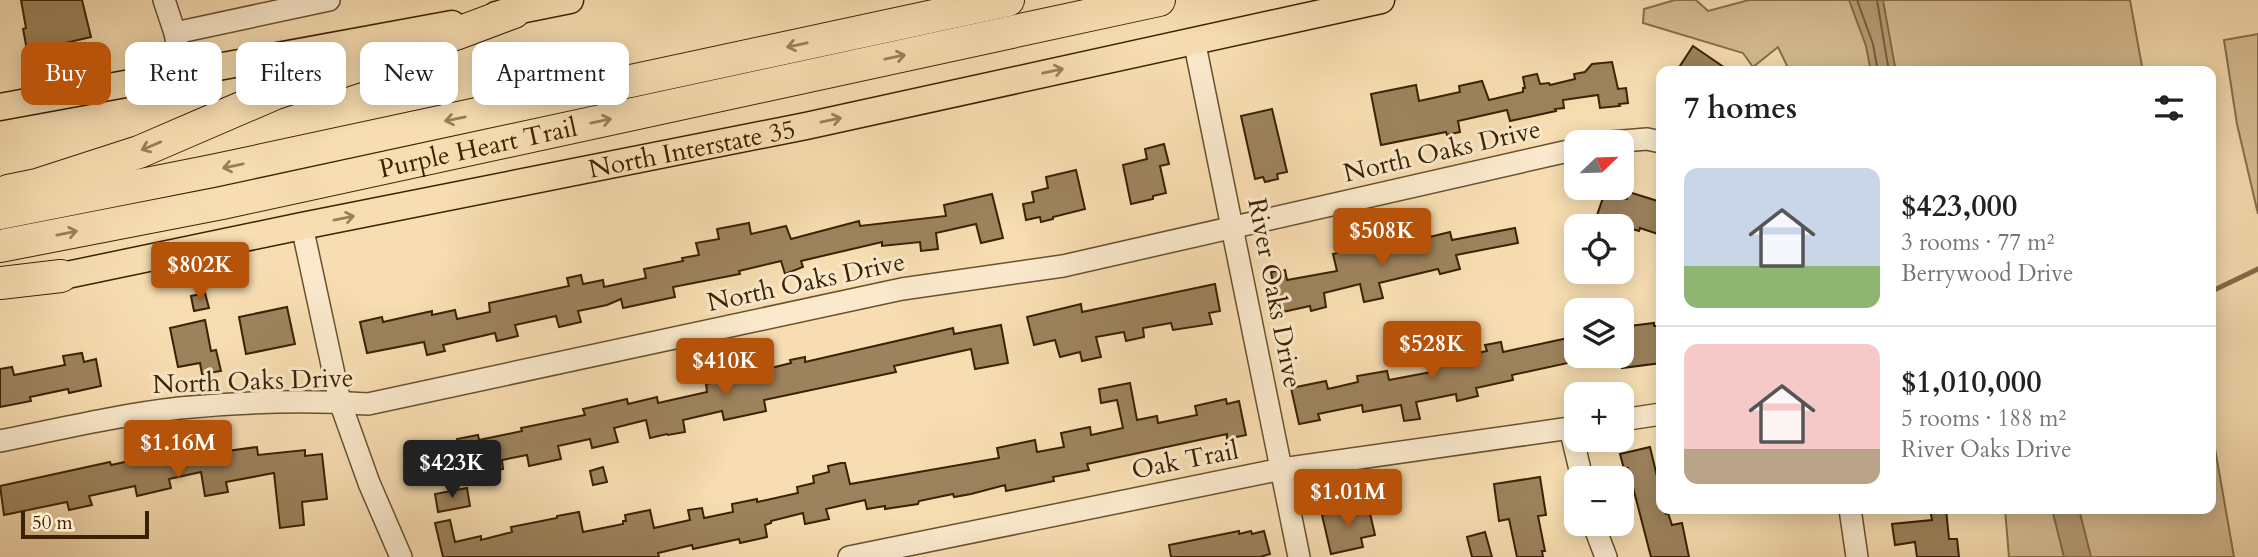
<!DOCTYPE html>
<html lang="en">
<head>
<meta charset="utf-8">
<style>
  body { margin:0; font-family:Cardo,serif; background:#f6f6f6; color:#202124; height:100vh; display:flex; flex-direction:column; font-size:26px; white-space:nowrap }
  * { box-sizing:border-box; margin:0 }
  p { font-size:23px; color:#757577 }
  .icon { flex:none; width:38px; height:38px; fill:none; stroke:currentColor; stroke-width:2; stroke-linecap:round; stroke-linejoin:round }
  .map { position:relative; flex:1; overflow:hidden }
  .drawer { position:absolute; left:1656px; top:66px; width:560px; height:448px; display:flex; flex-direction:column; background:#fff; border-radius:14px; box-shadow:0 4px 18px #0003 }
  .drawer>* { flex:none }
  .hud { position:absolute; left:21px; top:42px; width:665px; height:63px; display:flex; gap:14px }
  .needle { width:46px; rotate:67deg }
  .fabs { position:absolute; left:1564px; top:130px; display:grid; gap:14px }
  .fabs a { display:grid; place-items:center; width:70px; height:70px; border-radius:14px; background:#fff; box-shadow:0 4px 18px #0003; font-size:35px }
  .scale { position:absolute; left:21px; bottom:18px; width:128px; box-sizing:border-box; padding-left:7px; border:4px solid #3b2202; border-top:0; font-size:19px; line-height:24px; white-space:nowrap; color:#3b2202; -webkit-text-stroke:5px #fae9cc; paint-order:stroke }
  .price { position:absolute; translate:-50% -60px; padding:0 16px; border-radius:7px; background:#b45309; color:#fff; font-size:23px; line-height:46px; filter:drop-shadow(0 2px 4px #0008) }
  .price::after { content:''; position:absolute; left:50%; top:42px; width:21px; height:16px; margin-left:-10px; background:inherit; clip-path:polygon(0 0,100% 0,50% 100%) }
  .price.active { background:#222; color:#fff }
  ul { padding:0; list-style:none }
  li { display:flex; align-items:center; gap:21px; height:175px; padding:0 28px }
  li+li { border-top:2px solid #e0e0e0 }
  li span { display:grid; place-items:center; flex:none; width:196px; height:140px; border-radius:14px; color:#555 }
  li>.icon { margin-inline-start:auto }
  span .icon { width:84px; height:84px; fill:#fffc; stroke-width:1 }
  li b { font-size:30px }
  h2 { display:flex; justify-content:space-between; align-items:center; height:84px; padding:0 28px; font-size:30px }
  .chip { padding:0 24px; border-radius:14px; background:#fff; box-shadow:0 4px 18px #0003; font-size:24px; line-height:63px }
  .chip.active { background:#b45309; color:#fff }
  .map>svg:first-child { display:block }
  .green { fill:#d7bd93; stroke:#89704a; stroke-width:2 }
  .water { fill:#b79d76; stroke:#856c48; stroke-width:2 }
  .lines { fill:none; stroke-linecap:round; stroke-linejoin:round }
  .shore { stroke:#79603c; stroke-width:2 }
  .stream { stroke:#856c48; stroke-width:5 }
  .building { fill:#9d835d; stroke:#3b2202; stroke-width:2 }
  .minor-casing { stroke:#6a512e; stroke-width:24 }
  .major-casing { stroke:#3b2202; stroke-width:29 }
  .highway-casing { stroke:#3b2202; stroke-width:34 }
  .minor { stroke:#fae9cc; stroke-width:21 }
  .major { stroke:#f7ddb1; stroke-width:26 }
  .highway { stroke:#f7ddb1; stroke-width:32 }
  .oneway { stroke:#99805a }
  .labels { text-anchor:middle; dominant-baseline:central; stroke-width:6; stroke-linejoin:round; paint-order:stroke }
  .street-label { font-size:26px; fill:#3b2202; stroke:#fae9cc }
</style>
</head>
<body>
<div class="map">
<svg width="2258" height="557" viewBox="0 0 2258 557">
  <rect width="100%" height="100%" fill="#f7ddb1"/>
  <filter id="stains"><feTurbulence type="fractalNoise" baseFrequency=".00286" numOctaves="4"/><feColorMatrix values="0 0 0 0 .2 0 0 0 0 .09 0 0 0 0 .02 0 0 0 .5 -.17"/></filter>
  <radialGradient id="worn" r=".72"><stop offset=".6" stop-color="#630" stop-opacity="0"/><stop offset="1" stop-color="#630" stop-opacity=".3"/></radialGradient>
  <g class="green">
    <polygon points="1675,0 1696,0 1708,11 1749,0 2130,0 2143,72 1790,72 1778,47 1753,67 1743,53 1643,23 1644,9"/>
    <polygon points="2258,34 2258,214 2237,124 2224,40"/>
    <polygon points="2210,420 2234,557 2009,557 2005,509 2210,509"/>
  </g>
  <g class="water">
    <polygon points="1849,0 1883,0 1896,72 1871,72 1866,46"/>
    <polygon points="2052,509 2079,509 2091,557 2064,557"/>
  </g>
  <g class="lines">
    <g class="shore">
      <polyline points="1857,0 1873,44 1878,72"/>
      <polyline points="1877,0 1889,72"/>
    </g>
    <polyline class="stream" points="2210,292 2258,269"/>
  </g>
  <g class="building">
    <polygon points="21,0 82,0 91,37 61,44 53,49 26,45 23,29 26,28"/>
    <polygon points="1693,46 1731,72 1676,72"/>
    <polygon points="1612,62 1618,89 1626,88 1628,103 1619,104 1620,106 1600,108 1598,95 1563,100 1564,108 1555,109 1556,111 1510,121 1507,110 1458,121 1460,132 1447,135 1446,132 1381,145 1371,94 1416,85 1419,101 1460,92 1459,86 1482,81 1489,100 1523,92 1523,88 1525,88 1523,77 1537,74 1540,84 1549,83 1550,85 1575,79 1574,74 1585,72 1592,64"/>
    <polygon points="1272,109 1287,172 1277,174 1278,179 1265,182 1263,177 1255,179 1241,116"/>
    <polygon points="1164,144 1169,164 1160,166 1166,193 1153,196 1153,199 1131,204 1123,165 1147,159 1145,149"/>
    <polygon points="1076,170 1085,209 1053,217 1053,219 1041,222 1040,217 1026,220 1023,204 1034,202 1032,192 1048,188 1046,177"/>
    <polygon points="1605,192 1627,199 1629,192 1661,202 1661,235 1640,228 1639,231 1596,218"/>
    <polygon points="992,194 1003,238 981,243 976,224 936,233 938,249 921,251 920,242 882,246 882,242 801,261 803,267 785,274 781,261 739,271 740,274 673,287 675,297 623,308 621,299 607,305 578,311 581,322 559,327 556,316 515,325 518,336 497,341 495,333 443,345 445,351 427,355 424,342 367,353 360,322 382,317 383,322 432,311 432,315 455,310 457,319 490,312 489,303 569,286 567,278 581,275 583,284 603,280 604,287 646,278 644,269 683,261 682,258 699,255 696,243 719,239 717,229 749,223 751,234 786,226 791,239 859,221 860,226 946,216 944,205"/>
    <polygon points="1515,228 1518,243 1456,255 1460,269 1440,274 1438,269 1379,283 1383,298 1364,302 1360,284 1324,293 1326,307 1311,311 1310,306 1278,313 1271,272 1285,270 1287,280 1337,271 1333,254 1384,242 1385,248 1450,232 1452,240"/>
    <polygon points="1215,284 1220,311 1209,313 1212,324 1173,330 1171,323 1143,328 1144,337 1126,341 1124,332 1096,337 1101,357 1082,361 1080,352 1060,357 1055,340 1034,345 1027,317 1081,304 1082,312"/>
    <polygon points="205,293 209,308 194,311 191,296"/>
    <polygon points="287,307 295,344 246,354 239,317"/>
    <polygon points="205,320 211,351 216,350 221,371 202,374 200,363 178,367 170,328"/>
    <polygon points="1654,323 1654,326 1661,326 1661,363 1622,368 1622,327"/>
    <polygon points="1001,325 1008,363 975,369 971,349 894,366 896,372 764,400 766,411 724,420 722,411 683,420 685,432 668,435 667,434 650,438 646,420 614,428 618,442 592,448 590,439 558,446 561,459 529,466 527,455 502,460 503,469 465,477 457,439 478,435 479,440 522,431 521,428 585,415 583,409 627,399 628,404 657,397 658,403 707,392 706,384 791,363 790,360 805,357 805,362 953,328 954,334"/>
    <polygon points="1577,336 1577,361 1512,375 1513,380 1476,388 1478,396 1457,401 1456,394 1416,402 1420,419 1404,421 1401,405 1363,412 1362,405 1318,414 1320,420 1299,424 1291,388 1326,381 1328,389 1358,382 1357,376 1387,371 1389,380 1431,372 1429,363 1487,351 1485,345 1501,342 1503,352"/>
    <polygon points="82,353 84,362 96,359 101,386 69,393 68,389 30,397 31,401 0,407 0,369 12,367 14,375 65,365 63,356"/>
    <polygon points="1130,383 1137,420 1157,416 1158,423 1197,415 1195,406 1226,399 1227,404 1239,401 1246,435 1227,439 1227,434 1087,464 1089,470 1053,477 1054,481 1006,491 1005,485 971,494 954,497 953,494 919,501 918,504 885,509 885,506 867,509 865,500 826,509 829,519 805,524 803,513 771,521 771,523 765,525 767,537 740,543 739,539 693,549 692,545 658,553 659,557 443,557 435,523 450,520 455,542 481,536 481,540 512,532 511,527 557,518 557,516 579,512 583,532 623,524 623,521 626,521 625,515 650,510 654,528 690,520 688,510 702,508 704,518 733,512 732,504 757,499 757,502 798,493 797,487 814,483 813,476 829,472 828,466 841,463 845,463 850,484 999,458 997,448 1035,440 1037,452 1064,447 1061,433 1090,427 1091,435 1123,428 1117,400 1101,403 1099,389"/>
    <polygon points="257,447 258,455 305,450 305,456 322,454 327,499 302,502 304,525 280,528 274,473 226,482 228,492 205,496 201,472 169,479 171,488 137,496 135,486 89,496 92,505 69,510 67,502 4,515 0,486 110,462 111,465 180,450 182,457"/>
    <polygon points="1650,447 1661,493 1661,509 1665,509 1666,514 1668,513 1672,525 1682,523 1689,557 1651,557 1628,468 1624,469 1620,454"/>
    <polygon points="603,467 607,482 593,485 590,471"/>
    <polygon points="1540,477 1546,515 1538,516 1545,551 1542,551 1543,557 1517,557 1509,519 1499,521 1494,484"/>
    <polygon points="467,488 470,506 438,512 435,494"/>
    <polygon points="1368,505 1375,535 1361,538 1363,547 1331,554 1322,515"/>
    <polygon points="1930,509 1946,509 1949,539 1957,539 1959,557 1917,557 1915,542 1895,545 1892,524 1932,520"/>
    <polygon points="1239,531 1239,534 1251,531 1252,534 1264,531 1270,554 1260,557 1171,557 1169,545"/>
    <polygon points="1485,532 1492,557 1472,557 1467,537"/>
  </g>
  <g class="lines">
    <defs>
      <g id="minor">
        <polyline points="164,0 175,33 182,73"/>
        <polyline points="175,33 329,0"/>
        <polyline points="1194,40 1299,557"/>
        <polyline points="1611,142 1647,139 1661,142"/>
        <polyline points="302,226 340,402 369,483 401,557"/>
        <polyline points="1622,420 1661,414"/>
        <polyline points="1570,428 1582,478"/>
        <path d="M0,441c59,-12 119,-26 180,-33 61,-6 126,-8 188,-4l534,-115 161,-23 514,-117"/>
        <polyline points="1850,509 1857,557"/>
        <polyline points="1593,523 1606,557"/>
        <polyline points="849,557 1282,469 1577,427"/>
      </g>
      <g id="major">
        <polyline points="496,15 570,0"/>
        <polyline points="0,107 452,24"/>
        <path id="s1" d="M43,280l259,-54 504,-100 575,-126"/>
      </g>
      <g id="highway">
        <polyline points="8,191 37,185 139,152 276,93 458,33 514,12"/>
        <polyline points="0,213 212,171 1008,0"/>
        <path id="s2" d="M0,246l222,-43 937,-203"/>
        <polyline points="0,283 61,276"/>
      </g>
    </defs>
    <use href="#minor" class="minor-casing"/>
    <use href="#major" class="major-casing"/>
    <use href="#highway" class="highway-casing"/>
    <use href="#minor" class="minor"/>
    <use href="#major" class="major"/>
    <use href="#highway" class="highway"/>
  </g>
  <defs><path id="oneway-shaft" d="M-6 0H5M1.5-3L5.5 0L1.5 3" fill="none" stroke-width="1.6" stroke-linecap="round" stroke-linejoin="round" transform="scale(1.75)"/></defs>
  <g class="oneway">
    <use href="#oneway-shaft" transform="translate(797 45) rotate(168)"/>
    <use href="#oneway-shaft" transform="translate(895 57) rotate(-12)"/>
    <use href="#oneway-shaft" transform="translate(1053 71) rotate(-12)"/>
    <use href="#oneway-shaft" transform="translate(455 119) rotate(168)"/>
    <use href="#oneway-shaft" transform="translate(831 120) rotate(-12)"/>
    <use href="#oneway-shaft" transform="translate(601 121) rotate(-12)"/>
    <use href="#oneway-shaft" transform="translate(151 146) rotate(157)"/>
    <use href="#oneway-shaft" transform="translate(233 166) rotate(168)"/>
    <use href="#oneway-shaft" transform="translate(344 218) rotate(-11)"/>
    <use href="#oneway-shaft" transform="translate(67 233) rotate(-11)"/>
  </g>
  <g class="labels">
    <g class="street-label">
      <text stroke="none"><textPath href="#s2" startOffset="488">Purple Heart Trail</textPath></text>
      <text stroke="none"><textPath href="#s1" startOffset="662">North Interstate 35</textPath></text>
      <text transform="translate(1442 151) rotate(-13)">North Oaks Drive</text>
      <text transform="translate(806 282) rotate(-12)">North Oaks Drive</text>
      <text transform="translate(1275 293) rotate(79)">River Oaks Drive</text>
      <text transform="translate(253 381) rotate(-2)">North Oaks Drive</text>
      <text transform="translate(1185 460) rotate(-11)">Oak Trail</text>
    </g>
  </g>
  <rect width="100%" height="100%" filter="url(#stains)"/>
  <rect width="100%" height="100%" fill="url(#worn)"/>
</svg>
<div class="fabs">
<a><svg class="needle" viewBox="-14 -14 28 28"><path d="M0-13l5 13h-10z" fill="#e53935"/><path d="M0 13l5-13h-10z" fill="#757577"/></svg></a>
<a><svg class="icon" aria-label="locate" viewBox="0 0 24 24"><circle cx="12" cy="12" r="6"/><path d="M12 2v4M12 18v4M2 12h4M18 12h4"/></svg></a>
<a><svg class="icon" aria-label="layers" viewBox="0 0 24 24"><path d="M12 4l9 5-9 5-9-5zM3 14l9 5 9-5"/></svg></a>
<a>+</a>
<a>−</a>
</div>
<div class="scale">50 m</div>
<b class="price" style="left:1382px;top:268px">$508K</b>
<b class="price" style="left:200px;top:302px">$802K</b>
<b class="price" style="left:1432px;top:381px">$528K</b>
<b class="price" style="left:725px;top:398px">$410K</b>
<b class="price" style="left:178px;top:480px">$1.16M</b>
<b class="price active" style="left:452px;top:500px">$423K</b>
<b class="price" style="left:1348px;top:529px">$1.01M</b>
<div class="hud">
<a class="chip active">Buy</a>
<a class="chip">Rent</a>
<a class="chip">Filters</a>
<a class="chip">New</a>
<a class="chip">Apartment</a>
</div>
<section class="drawer">
<h2>7 homes<svg class="icon" aria-label="filters" viewBox="0 0 24 24"><path d="M4 7h16M4 17h16"/><circle cx="9" cy="7" r="2"/><circle cx="15" cy="17" r="2"/></svg></h2>
<ul>
<li><span style="background:linear-gradient(#c9d6e8 70%,#8fb573 0)"><svg class="icon" aria-label="home" viewBox="0 0 24 24"><path d="M3 11l9-7 9 7M6 9v11h12V9"/></svg></span><div><b>$423,000</b><p>3 rooms · 77 m²</p><p>Berrywood Drive</p></div></li>
<li><span style="background:linear-gradient(#f6c9c9 75%,#b9a48a 0)"><svg class="icon" aria-label="home" viewBox="0 0 24 24"><path d="M3 11l9-7 9 7M6 9v11h12V9"/></svg></span><div><b>$1,010,000</b><p>5 rooms · 188 m²</p><p>River Oaks Drive</p></div></li>
</ul>
</section>
</div>
</body>
</html>
